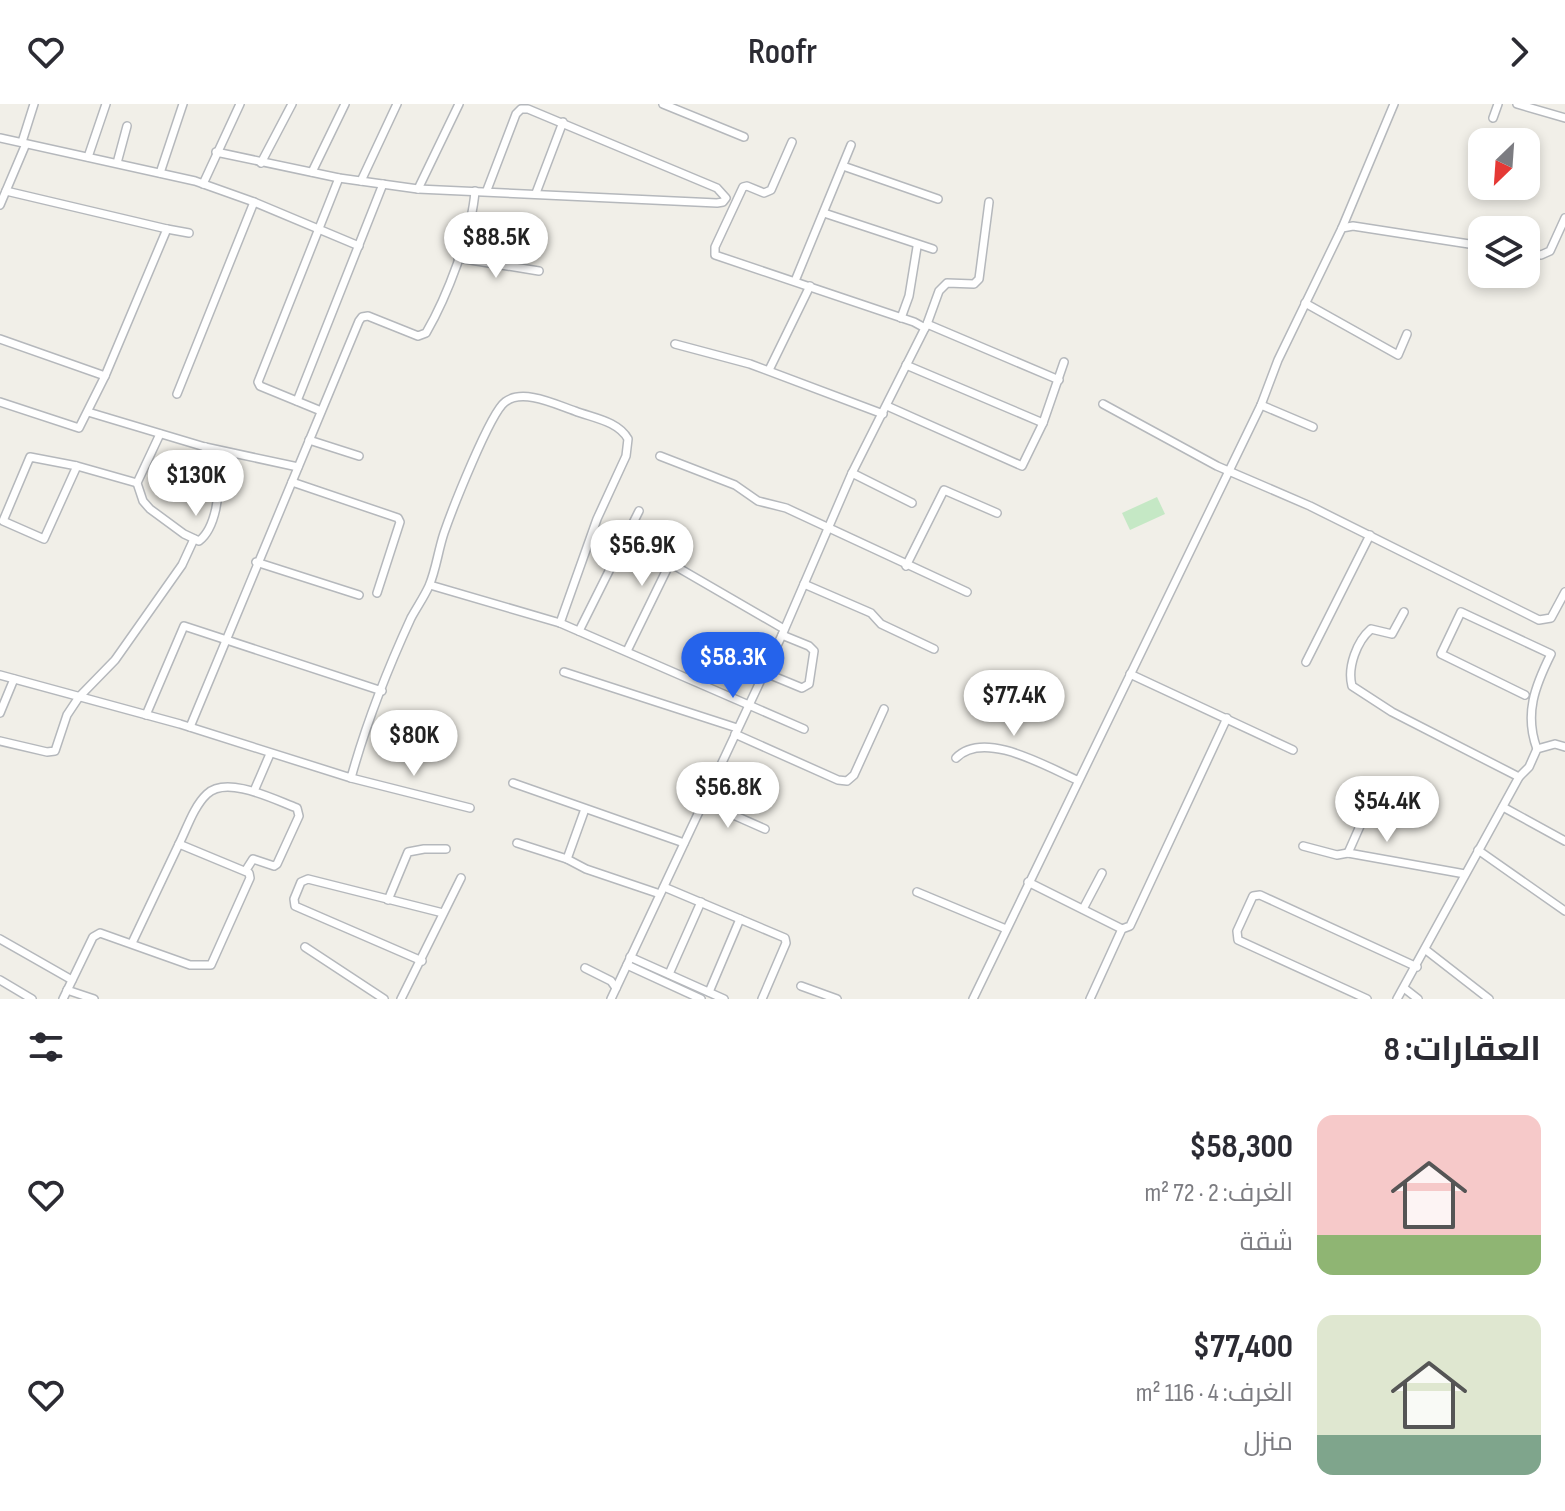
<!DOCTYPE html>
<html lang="ar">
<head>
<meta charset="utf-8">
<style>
  body { margin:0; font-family:"Sofia Sans Condensed",Cairo,sans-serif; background:#f2f2f3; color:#2b2b33; direction:rtl; height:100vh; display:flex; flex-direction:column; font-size:30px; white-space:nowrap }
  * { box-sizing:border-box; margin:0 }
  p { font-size:26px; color:#7c7c81 }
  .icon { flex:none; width:44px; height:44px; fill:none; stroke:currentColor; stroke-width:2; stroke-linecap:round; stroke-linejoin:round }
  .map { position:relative; height:895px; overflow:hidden; direction:ltr }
  .sheet { display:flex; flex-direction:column; background:#fff; flex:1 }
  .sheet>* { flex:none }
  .needle { width:52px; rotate:205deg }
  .controls { position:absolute; left:1468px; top:24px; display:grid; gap:16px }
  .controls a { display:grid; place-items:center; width:72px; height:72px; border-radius:16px; background:#fff; box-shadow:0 4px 12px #0003; font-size:40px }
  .price { position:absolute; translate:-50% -68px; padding:0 18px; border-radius:28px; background:#fff; color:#222; font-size:26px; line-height:52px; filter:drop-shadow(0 2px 4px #0008) }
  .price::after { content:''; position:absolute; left:50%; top:48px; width:24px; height:18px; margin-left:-12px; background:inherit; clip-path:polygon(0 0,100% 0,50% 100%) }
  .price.current { background:#2563eb; color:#fff }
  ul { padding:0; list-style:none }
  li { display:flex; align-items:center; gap:24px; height:200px; padding:0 24px }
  li span { display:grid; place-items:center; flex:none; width:224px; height:160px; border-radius:16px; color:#555 }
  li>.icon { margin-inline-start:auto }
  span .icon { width:96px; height:96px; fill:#fffc; stroke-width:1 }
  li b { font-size:34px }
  h2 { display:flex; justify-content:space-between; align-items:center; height:96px; padding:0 24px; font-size:34px }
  header { display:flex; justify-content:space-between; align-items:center; height:104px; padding:0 24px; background:#fff; font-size:36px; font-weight:600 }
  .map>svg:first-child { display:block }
  .green { fill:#c5e8c5 }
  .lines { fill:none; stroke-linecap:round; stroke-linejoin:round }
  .minor-casing { stroke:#b5b8bc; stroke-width:10 }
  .minor { stroke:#fff; stroke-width:7 }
</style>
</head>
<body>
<header><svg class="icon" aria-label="forward" viewBox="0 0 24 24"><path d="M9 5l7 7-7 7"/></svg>Roofr<svg class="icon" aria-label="heart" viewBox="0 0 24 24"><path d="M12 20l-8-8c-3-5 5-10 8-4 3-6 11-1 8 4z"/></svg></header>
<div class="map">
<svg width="1565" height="895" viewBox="0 0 1565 895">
  <rect width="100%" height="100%" fill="#f1efe8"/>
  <polygon class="green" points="1157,393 1165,410 1130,426 1122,409"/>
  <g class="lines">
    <defs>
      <g id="minor">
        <polyline points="663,0 744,33"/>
        <polyline points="1517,0 1565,14"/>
        <polyline points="1493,14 1498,0"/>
        <polyline points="0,34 195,77 254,98 359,142"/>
        <polyline points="22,38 34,0"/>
        <polyline points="792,38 771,86 764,89 747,82 743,83 715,143 715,151 914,218 925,224"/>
        <polyline points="216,48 339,74 418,85 717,99 723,98 726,94 717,84 528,5 521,5 516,10 487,86"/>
        <polyline points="88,53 106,0"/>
        <polyline points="117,59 127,22"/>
        <polyline points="261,59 292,0"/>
        <polyline points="843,62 938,95"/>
        <polyline points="312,68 345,0"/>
        <polyline points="160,69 183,0"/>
        <polyline points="361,77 397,0"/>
        <polyline points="203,80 240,0"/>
        <polyline points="418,85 459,0"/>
        <polyline points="6,87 167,125 105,272"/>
        <polyline points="536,89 563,18"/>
        <polyline points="0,101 25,42"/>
        <polyline points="824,109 933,145"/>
        <polyline points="1342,124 1394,0"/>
        <polyline points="167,125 189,129"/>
        <polyline points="1526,149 1541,151 1550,147 1565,114"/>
        <polyline points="458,154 539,167"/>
        <polyline points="497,161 515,122"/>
        <polyline points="795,177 851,41"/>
        <polyline points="1305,199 1398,251 1407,230"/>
        <polyline points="901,214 909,192 917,143"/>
        <polyline points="927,220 1059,276"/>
        <polyline points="0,235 105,272 79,324 0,298"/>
        <polyline points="675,240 750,260 883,310"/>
        <polyline points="906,261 1043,319"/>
        <polyline points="769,266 810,182"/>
        <polyline points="177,290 254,98"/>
        <polyline points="297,297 383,80"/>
        <polyline points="1103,300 1217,362 1310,402 1539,516 1551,514 1565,488"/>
        <polyline points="1261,301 1313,323"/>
        <polyline points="887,302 1022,362 1043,319 1064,258"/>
        <polyline points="321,307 260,282 258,278 339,74"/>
        <polyline points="88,308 205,343 298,363"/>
        <path d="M160,330l-23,49 6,18 7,8 34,25 15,7c16,-12 23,-50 17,-70 -2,-8 -7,-16 -11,-24"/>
        <polyline points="309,336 359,352"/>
        <polyline points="660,352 735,381 758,397 786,404 967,488"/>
        <polyline points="77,362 44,435 3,417 30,353 77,362 137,379"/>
        <polyline points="852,369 912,399"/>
        <polyline points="292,378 398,414 400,418 377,489"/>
        <polyline points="627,431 664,447 670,459 627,547"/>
        <polyline points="256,458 359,491"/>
        <polyline points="670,459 784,525"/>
        <polyline points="906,462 944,386 997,409"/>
        <polyline points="804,480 871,509 881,520 934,545"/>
        <polyline points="430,481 560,519 804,625"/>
        <path d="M1404,508l-12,22 -21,-5c-14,12 -24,38 -19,57l40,26 127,65"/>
        <polyline points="579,527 639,407"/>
        <polyline points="710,546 761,573"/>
        <polyline points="1306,558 1370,431"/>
        <polyline points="564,568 737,624"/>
        <polyline points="763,568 802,584 809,580 814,547 809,542 782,531"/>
        <polyline points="1130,570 1293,646"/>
        <path d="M0,571l180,49 171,54c14,-51 38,-112 60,-160 6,-11 13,-21 18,-32 7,-16 9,-35 15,-53 8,-23 46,-120 61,-131 18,-14 52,3 70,9 18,7 43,10 53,28l-2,17 -29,63 -37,104"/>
        <path d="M1525,591l-84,-41 20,-42 90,42c-16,32 -27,60 -14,95"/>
        <polyline points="0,609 14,575"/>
        <polyline points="146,611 184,522 382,587"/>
        <path d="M190,623l169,-406 3,-4 6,-1 50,20 8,-3c21,-36 46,-101 49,-142"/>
        <polyline points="735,630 838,676 847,677 854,671 884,605"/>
        <polyline points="0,637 47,648 55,647 67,611 79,593 115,556 182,461 194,435"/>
        <path d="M956,654c28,-29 91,9 121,22"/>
        <polyline points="351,674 470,704"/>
        <polyline points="513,679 684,739"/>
        <polyline points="254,687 270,650"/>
        <polyline points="704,698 765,725"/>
        <polyline points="1503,703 1565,737"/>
        <polyline points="517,739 567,755 586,765 660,790"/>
        <path d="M179,740c8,-16 15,-38 28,-50 20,-19 68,6 90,14l2,8 -22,48 -3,2 -21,-7 -7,11"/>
        <polyline points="1303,742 1337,751 1348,749 1465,770"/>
        <polyline points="1478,746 1565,807"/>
        <polyline points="1348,749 1376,686"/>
        <polyline points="567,755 585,705"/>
        <polyline points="1028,778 1122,825"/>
        <polyline points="664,783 785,834 786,839 762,895"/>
        <polyline points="917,788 1006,825"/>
        <polyline points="388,796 408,748 424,745 446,745"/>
        <polyline points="1083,805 1102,769"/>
        <polyline points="0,835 72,876"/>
        <polyline points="305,843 384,895"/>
        <polyline points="1426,846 1489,895"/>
        <polyline points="630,853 724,895"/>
        <polyline points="422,857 295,802 294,795 301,778 308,775 443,809"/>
        <polyline points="627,861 701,895"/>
        <polyline points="585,864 611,877 616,884"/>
        <polyline points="669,870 701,798"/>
        <polyline points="0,876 32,895"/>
        <polyline points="801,882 837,895"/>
        <polyline points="1404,884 1418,895"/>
        <polyline points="67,886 94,895"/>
        <polyline points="709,888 740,815"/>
        <polyline points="63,895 93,833 100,829 190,861 211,861 250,774 249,769 179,740 132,839"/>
        <polyline points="401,895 461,774"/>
        <polyline points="611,895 782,531 852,369 927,220 939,187 947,179 974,180 979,175 989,98"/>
        <polyline points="973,895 1261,301 1278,256 1342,124 1353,122 1482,142"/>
        <polyline points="1090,895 1122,825 1130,822 1227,614"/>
        <polyline points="1367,895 1238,836 1237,827 1253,792 1260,791 1417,863"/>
        <polyline points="1397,895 1519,673 1529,663 1537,645 1555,640 1565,643"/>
      </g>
    </defs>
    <use href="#minor" class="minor-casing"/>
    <use href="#minor" class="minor"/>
  </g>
</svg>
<div class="controls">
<a><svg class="needle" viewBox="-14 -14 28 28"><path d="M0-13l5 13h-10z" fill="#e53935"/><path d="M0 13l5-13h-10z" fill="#7c7c81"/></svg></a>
<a><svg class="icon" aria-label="layers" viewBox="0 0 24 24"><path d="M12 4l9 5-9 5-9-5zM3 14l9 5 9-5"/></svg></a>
</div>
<b class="price" style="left:496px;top:176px">$88.5K</b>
<b class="price" style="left:196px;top:414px">$130K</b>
<b class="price" style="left:642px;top:484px">$56.9K</b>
<b class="price current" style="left:733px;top:596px">$58.3K</b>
<b class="price" style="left:1014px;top:634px">$77.4K</b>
<b class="price" style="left:414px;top:674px">$80K</b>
<b class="price" style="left:728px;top:726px">$56.8K</b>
<b class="price" style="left:1387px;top:740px">$54.4K</b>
</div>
<section class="sheet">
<h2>العقارات: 8<svg class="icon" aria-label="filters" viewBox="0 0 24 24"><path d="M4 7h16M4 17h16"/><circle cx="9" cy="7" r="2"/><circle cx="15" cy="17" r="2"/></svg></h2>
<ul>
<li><span style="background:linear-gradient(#f6c9c9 75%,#8fb573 0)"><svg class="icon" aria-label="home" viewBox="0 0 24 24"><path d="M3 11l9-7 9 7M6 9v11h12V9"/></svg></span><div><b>$58,300</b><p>الغرف: 2 · 72 m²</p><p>شقة</p></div><svg class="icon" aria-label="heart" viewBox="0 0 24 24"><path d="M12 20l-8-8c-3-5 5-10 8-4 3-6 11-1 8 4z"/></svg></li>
<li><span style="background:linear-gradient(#dfe7d0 75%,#7fa58c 0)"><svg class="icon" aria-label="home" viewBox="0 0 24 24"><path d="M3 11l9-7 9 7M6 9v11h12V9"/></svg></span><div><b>$77,400</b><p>الغرف: 4 · 116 m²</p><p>منزل</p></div><svg class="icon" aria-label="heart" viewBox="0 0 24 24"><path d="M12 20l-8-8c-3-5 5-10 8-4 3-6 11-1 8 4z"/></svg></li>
</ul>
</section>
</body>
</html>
